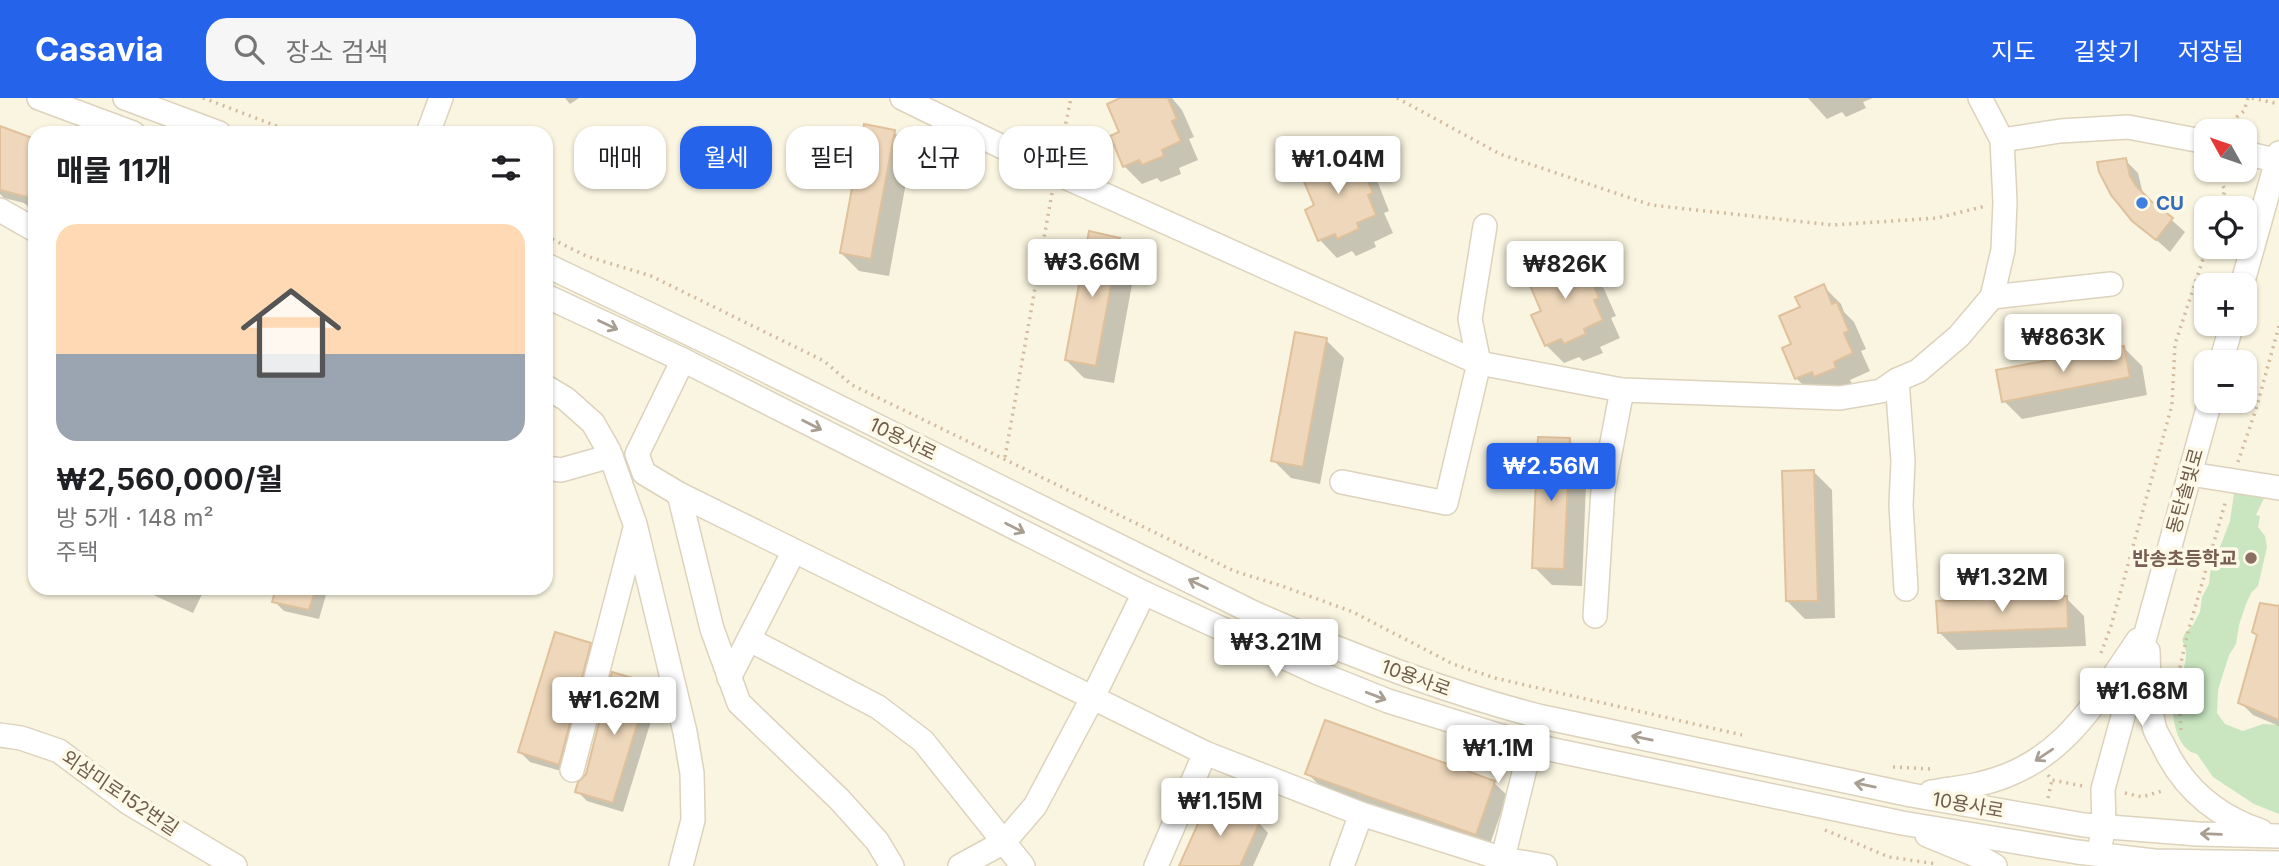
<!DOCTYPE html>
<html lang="ko">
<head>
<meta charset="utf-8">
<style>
  body { margin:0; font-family:Inter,"Noto Sans KR",sans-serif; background:#f6f6f6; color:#202124; height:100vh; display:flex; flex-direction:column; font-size:26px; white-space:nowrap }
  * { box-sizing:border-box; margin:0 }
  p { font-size:23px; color:#757577 }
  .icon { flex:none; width:38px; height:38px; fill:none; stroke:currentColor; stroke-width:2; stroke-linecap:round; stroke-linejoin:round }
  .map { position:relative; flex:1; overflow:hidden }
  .panel { position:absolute; left:28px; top:28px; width:525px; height:469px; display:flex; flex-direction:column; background:#fff; border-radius:21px; box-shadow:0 2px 5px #0004 }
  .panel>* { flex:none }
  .banner { position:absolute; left:574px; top:28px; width:665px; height:63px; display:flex; gap:14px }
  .needle { width:46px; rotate:310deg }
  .controls { position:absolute; left:2194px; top:21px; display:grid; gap:14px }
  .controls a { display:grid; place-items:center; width:63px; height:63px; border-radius:14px; background:#fff; box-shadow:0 2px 5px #0004; font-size:35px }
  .price { position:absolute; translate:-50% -60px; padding:0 16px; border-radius:7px; background:#fff; color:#222; font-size:23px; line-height:46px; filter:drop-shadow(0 2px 4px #0008) }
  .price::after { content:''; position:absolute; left:50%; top:42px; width:21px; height:16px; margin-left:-10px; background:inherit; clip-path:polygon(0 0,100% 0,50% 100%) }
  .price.selected { background:#2563eb; color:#fff }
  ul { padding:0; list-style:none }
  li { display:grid; align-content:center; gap:14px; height:371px; padding:0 28px }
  li span { display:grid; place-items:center; height:217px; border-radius:21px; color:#555 }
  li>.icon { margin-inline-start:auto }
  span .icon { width:126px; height:126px; fill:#fffc; stroke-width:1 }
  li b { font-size:30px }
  h2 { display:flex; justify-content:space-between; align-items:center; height:84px; padding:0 28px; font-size:30px }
  .pill { padding:0 24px; border-radius:21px; background:#fff; box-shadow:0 2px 5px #0004; font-size:24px; line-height:63px }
  .pill.selected { background:#2563eb; color:#fff }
  header { display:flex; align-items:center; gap:42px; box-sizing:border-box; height:98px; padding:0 35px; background:#2563eb; color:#fff }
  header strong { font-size:33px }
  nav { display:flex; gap:38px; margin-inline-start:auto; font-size:24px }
  .search { width:490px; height:63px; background:#f6f6f6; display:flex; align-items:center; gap:18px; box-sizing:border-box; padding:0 24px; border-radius:21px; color:#757577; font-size:26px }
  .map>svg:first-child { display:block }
  .green { fill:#c9e6c1 }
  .shadow { fill:#0003 }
  .building { fill:#eed7ba; stroke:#dfc19c; stroke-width:2 }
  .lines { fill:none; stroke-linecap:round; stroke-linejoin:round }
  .minor-casing { stroke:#ddd2bd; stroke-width:26 }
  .path { stroke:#d2bb9e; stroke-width:3.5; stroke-dasharray:2 5; stroke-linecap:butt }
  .minor { stroke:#fff; stroke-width:23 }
  .oneway { stroke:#a99e92 }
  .shop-dot { fill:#3f7fe0; stroke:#fef8e6; stroke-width:2.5 }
  .education-dot { fill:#8d6e63; stroke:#fef8e6; stroke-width:2.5 }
  .labels { text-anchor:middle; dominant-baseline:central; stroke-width:7; stroke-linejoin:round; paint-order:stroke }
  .shop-label { font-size:19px; font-weight:bold; fill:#366cbe; stroke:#fef8e6; text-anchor:start }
  .street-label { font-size:19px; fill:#6f5d4a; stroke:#fef8e6 }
  .education-label { font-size:19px; font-weight:bold; fill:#785e54; stroke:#fef8e6; text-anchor:end }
</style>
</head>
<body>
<header>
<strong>Casavia</strong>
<div class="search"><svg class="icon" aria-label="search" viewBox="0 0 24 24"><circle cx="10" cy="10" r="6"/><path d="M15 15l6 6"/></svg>장소 검색</div>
<nav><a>지도</a><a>길찾기</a><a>저장됨</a></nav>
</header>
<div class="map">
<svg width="2279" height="768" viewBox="0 0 2279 768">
  <rect width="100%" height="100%" fill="#faf5e0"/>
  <path class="green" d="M2240,390l21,6 3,4 -8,17 4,1 -2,11 7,9 2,11 -9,39 -7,7 -5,11 -7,21 -3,19 -7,11 -11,35 -1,23 8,11 18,7 20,-7 16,1v89l-25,-10 -41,-27 -16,-23c-27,-5 -28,-60 -21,-81l8,-5c2,-11 4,-17 -2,-28l3,-7 8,-8 7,-13 2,-15 7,-13 1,-11 20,-52 4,-28z"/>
  <g class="shadow">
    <polygon points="565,0 579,0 570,6"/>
    <polygon points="1125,0 1172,0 1182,12 1194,39 1189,41 1198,62 1179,70 1181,76 1161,84 1157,80 1142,86 1124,68 1121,35"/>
    <polygon points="1808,0 1873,0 1863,4 1866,10 1846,19 1842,14 1827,21"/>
    <polygon points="0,31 35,44 35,114 24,105 4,100 0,96"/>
    <polygon points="894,34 912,52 889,178 859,173 841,155"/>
    <polygon points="1347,50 1365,68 1368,75 1378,85 1389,113 1384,115 1393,135 1374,144 1376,149 1356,158 1352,153 1337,160 1320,142 1316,108 1325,71"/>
    <polygon points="2125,62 2138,75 2142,92 2146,99 2185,134 2170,154 2134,122"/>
    <polygon points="1119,141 1137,159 1114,285 1084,280 1066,262"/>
    <polygon points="1573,155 1591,173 1594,181 1604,191 1616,218 1611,220 1620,240 1600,249 1603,255 1583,263 1579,259 1564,265 1546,247 1543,214 1552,176"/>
    <polygon points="1823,188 1841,206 1844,214 1854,224 1866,251 1861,253 1870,273 1850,282 1853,288 1814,298 1796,280 1793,247 1802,210"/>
    <polygon points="1326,242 1344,260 1320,386 1291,380 1273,362"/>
    <polygon points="2124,250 2142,268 2147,297 2022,321 2004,303"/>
    <polygon points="1569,342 1587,360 1582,488 1552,487 1534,469"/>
    <polygon points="1814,374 1832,392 1835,520 1805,521 1787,503"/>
    <polygon points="138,490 205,490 193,515"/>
    <polygon points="277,490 328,490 319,521 284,513 274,503"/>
    <polygon points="2066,500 2084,518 2086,548 1957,552 1939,534"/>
    <polygon points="2279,505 2279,628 2253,617 2240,604"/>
    <polygon points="590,547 599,556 568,675 530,664 520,654"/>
    <polygon points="613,576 649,587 659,597 623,714 587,703 577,693 587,676"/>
    <polygon points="1307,675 1494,685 1507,697 1489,749 1320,688"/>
    <polygon points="1259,725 1268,735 1253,768 1181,768"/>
  </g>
  <g class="building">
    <polygon points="1120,0 1168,0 1177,21 1172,23 1181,43 1162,52 1164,58 1142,67 1139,62 1123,69 1110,38 1119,34 1107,6"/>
    <polygon points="864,26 895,32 871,161 840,155"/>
    <polygon points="0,28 35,41 35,101 0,92"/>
    <polygon points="1347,48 1355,67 1360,65 1373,95 1368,97 1376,117 1357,125 1359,131 1337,141 1335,136 1318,143 1305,112 1314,107 1302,79 1323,70 1319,60"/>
    <polygon points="2126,60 2130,78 2136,88 2151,103 2173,120 2156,142 2132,123 2111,97 2099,74 2097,64"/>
    <polygon points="1089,133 1120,140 1096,268 1065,262"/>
    <polygon points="1573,153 1582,173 1587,171 1599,200 1594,202 1603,222 1584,231 1586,236 1564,246 1561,241 1545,248 1531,217 1541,213 1529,185 1549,176 1545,166"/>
    <polygon points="1824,186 1832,206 1837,204 1849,233 1844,235 1853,255 1834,264 1836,270 1814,279 1812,274 1795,281 1782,250 1791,246 1779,218 1800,209 1795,199"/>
    <polygon points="1295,234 1327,240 1303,369 1271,363"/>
    <polygon points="2124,248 2130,279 2002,304 1996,272"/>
    <polygon points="1538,339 1570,340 1564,471 1532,470"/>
    <polygon points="1814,372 1818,503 1786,503 1782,373"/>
    <polygon points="276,490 316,490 309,512 272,504"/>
    <polygon points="2067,498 2068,530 1938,535 1936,503"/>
    <polygon points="2260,505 2279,508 2279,622 2238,605 2257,537 2252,534"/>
    <polygon points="555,534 591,545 559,667 518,654"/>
    <polygon points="612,574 650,585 613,705 575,694 578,684 586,676"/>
    <polygon points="1325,622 1495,683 1476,737 1305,676"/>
    <polygon points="1209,701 1260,724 1240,768 1179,768"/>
  </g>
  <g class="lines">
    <defs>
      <g id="minor">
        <polyline points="39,0 133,35"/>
        <polyline points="125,0 219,35"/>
        <polyline points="902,0 1056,75 1479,265 1622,292 1840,300 1881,293 1897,282 1918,273 1959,238 1992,199 2003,152 2005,104 2002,42 1980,0"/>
        <polyline points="428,35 441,0"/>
        <polyline points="2002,42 2060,33 2128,29 2207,44"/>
        <polyline points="2245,55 2279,63"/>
        <polyline points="0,112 35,132"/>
        <path d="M546,167l182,87 526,261c93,41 187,78 284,103l373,79 173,30 114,9 81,2"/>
        <polyline points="2242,187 2279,55"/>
        <polyline points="546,198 683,262 1144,495 1318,575 1388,603 1530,647 1902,725 2077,754 2154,763 2279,765"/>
        <polyline points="1992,199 2111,186"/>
        <polyline points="683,262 637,356 644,375 679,396 1205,655 1361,716 1503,761 1545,768"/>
        <polyline points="2221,264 2232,226"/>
        <polyline points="1897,282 1903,363 1901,407 1906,491"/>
        <polyline points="546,289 566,301 593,325 609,353 635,426 685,634 692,675 693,722 681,768"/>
        <polyline points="546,370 561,372 611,358"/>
        <polyline points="2190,376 2279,390"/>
        <polyline points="1342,384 1446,405 1479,265 1470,221 1485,128"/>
        <polyline points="679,396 712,531 739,605 839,701 877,743 892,768"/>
        <polyline points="1595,518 1603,392 1622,292"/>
        <polyline points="750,542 878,609 923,643 1023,768"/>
        <path d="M2148,553c1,24 0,51 6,75 1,6 6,13 9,19 20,43 53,71 98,86"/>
        <polyline points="729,580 794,453"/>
        <polyline points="0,637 21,640 59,653 129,705 235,768"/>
        <polyline points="572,672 634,434"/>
        <path d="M1931,694c16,-3 32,-4 48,-8 82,-18 115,-80 159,-144"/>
        <polyline points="1927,737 1978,758 1995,768"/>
        <polyline points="2101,743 2104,729 2103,691 2210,303"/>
        <polyline points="960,768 1004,744 1035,708 1093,599 1144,495"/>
        <polyline points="1156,768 1205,655"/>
        <polyline points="1342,768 1361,716"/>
        <polyline points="1501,768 1534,634"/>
      </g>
    </defs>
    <use href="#minor" class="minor-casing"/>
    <g class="path">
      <polyline points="203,0 295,35"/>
      <polyline points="1397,0 1500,56 1651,107 1833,127 1937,120 1986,108"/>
      <polyline points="2252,0 2279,6"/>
      <polyline points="2234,33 2237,19 2244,13 2248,0"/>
      <polyline points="1060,53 1071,0"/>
      <polyline points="2222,104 2240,110"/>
      <polyline points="2220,110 2225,92 2222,86 2225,72"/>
      <polyline points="546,138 586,158 651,178 824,263 852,287 1234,473 1282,488 1353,514 1453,566 1495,580 1742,637"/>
      <polyline points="1005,359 1052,95"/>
      <polyline points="2238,364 2256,311 2279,228"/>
      <polyline points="2101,555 2111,528 2172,307 2175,246 2207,149"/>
      <polyline points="2181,632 2177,582 2188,534 2226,402"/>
      <polyline points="1893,669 1931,671"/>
      <polyline points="2048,677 2052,682 2083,688"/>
      <polyline points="2125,695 2142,699 2165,692"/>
      <polyline points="2048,700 2052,682"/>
      <polyline points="1825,732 1889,759 1937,766"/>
    </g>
    <use href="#minor" class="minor"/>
  </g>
  <defs><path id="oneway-shaft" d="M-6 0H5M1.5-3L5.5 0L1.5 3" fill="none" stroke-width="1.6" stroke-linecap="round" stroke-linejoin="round" transform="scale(1.75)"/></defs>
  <g class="oneway">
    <use href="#oneway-shaft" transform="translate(608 227) rotate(25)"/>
    <use href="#oneway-shaft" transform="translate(812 327) rotate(27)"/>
    <use href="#oneway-shaft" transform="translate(1015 430) rotate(27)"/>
    <use href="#oneway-shaft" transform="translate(1198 486) rotate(-154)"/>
    <use href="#oneway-shaft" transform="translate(1376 598) rotate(21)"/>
    <use href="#oneway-shaft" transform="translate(1642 640) rotate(-168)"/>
    <use href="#oneway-shaft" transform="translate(2044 657) rotate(146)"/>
    <use href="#oneway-shaft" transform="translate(1865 687) rotate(-168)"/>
    <use href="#oneway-shaft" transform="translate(2211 736) rotate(-178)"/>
  </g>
  <circle class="shop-dot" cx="2142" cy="105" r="7"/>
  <circle class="education-dot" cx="2251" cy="460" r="7"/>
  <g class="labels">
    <g class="shop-label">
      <text x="2156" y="105">CU</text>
    </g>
    <g class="street-label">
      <text transform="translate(903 341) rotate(26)">10용사로</text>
      <text transform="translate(2185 393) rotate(-74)">동탄솔빛로</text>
      <text transform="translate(1416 580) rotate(20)">10용사로</text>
      <text transform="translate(120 695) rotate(34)">외삼미로152번길</text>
      <text transform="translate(1968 707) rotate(10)">10용사로</text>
    </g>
    <g class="education-label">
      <text x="2237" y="460">반송초등학교</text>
    </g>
  </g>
</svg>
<div class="controls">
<a><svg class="needle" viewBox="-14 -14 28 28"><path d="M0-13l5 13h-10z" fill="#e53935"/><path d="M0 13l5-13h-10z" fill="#757577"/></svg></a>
<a><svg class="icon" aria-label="locate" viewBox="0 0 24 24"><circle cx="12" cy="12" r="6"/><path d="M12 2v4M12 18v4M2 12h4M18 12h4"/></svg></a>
<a>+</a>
<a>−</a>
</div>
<b class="price" style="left:1338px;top:98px">₩1.04M</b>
<b class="price" style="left:1092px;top:201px">₩3.66M</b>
<b class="price" style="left:1565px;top:203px">₩826K</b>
<b class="price" style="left:2063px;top:276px">₩863K</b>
<b class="price selected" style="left:1551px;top:405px">₩2.56M</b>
<b class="price" style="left:2002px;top:516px">₩1.32M</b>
<b class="price" style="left:1276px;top:581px">₩3.21M</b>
<b class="price" style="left:2142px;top:630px">₩1.68M</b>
<b class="price" style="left:614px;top:639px">₩1.62M</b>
<b class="price" style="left:1498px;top:687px">₩1.1M</b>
<b class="price" style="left:1220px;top:740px">₩1.15M</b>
<div class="banner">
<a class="pill">매매</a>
<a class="pill selected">월세</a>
<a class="pill">필터</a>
<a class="pill">신규</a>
<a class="pill">아파트</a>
</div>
<section class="panel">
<h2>매물 11개<svg class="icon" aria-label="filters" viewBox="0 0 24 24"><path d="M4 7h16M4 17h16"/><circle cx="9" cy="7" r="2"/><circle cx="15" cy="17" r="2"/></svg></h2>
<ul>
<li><span style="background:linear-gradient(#ffd9b3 60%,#9aa5b1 0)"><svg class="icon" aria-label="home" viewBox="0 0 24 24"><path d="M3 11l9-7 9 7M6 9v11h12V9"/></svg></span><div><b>₩2,560,000/월</b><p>방 5개 · 148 m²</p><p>주택</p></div></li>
</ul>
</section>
</div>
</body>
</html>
